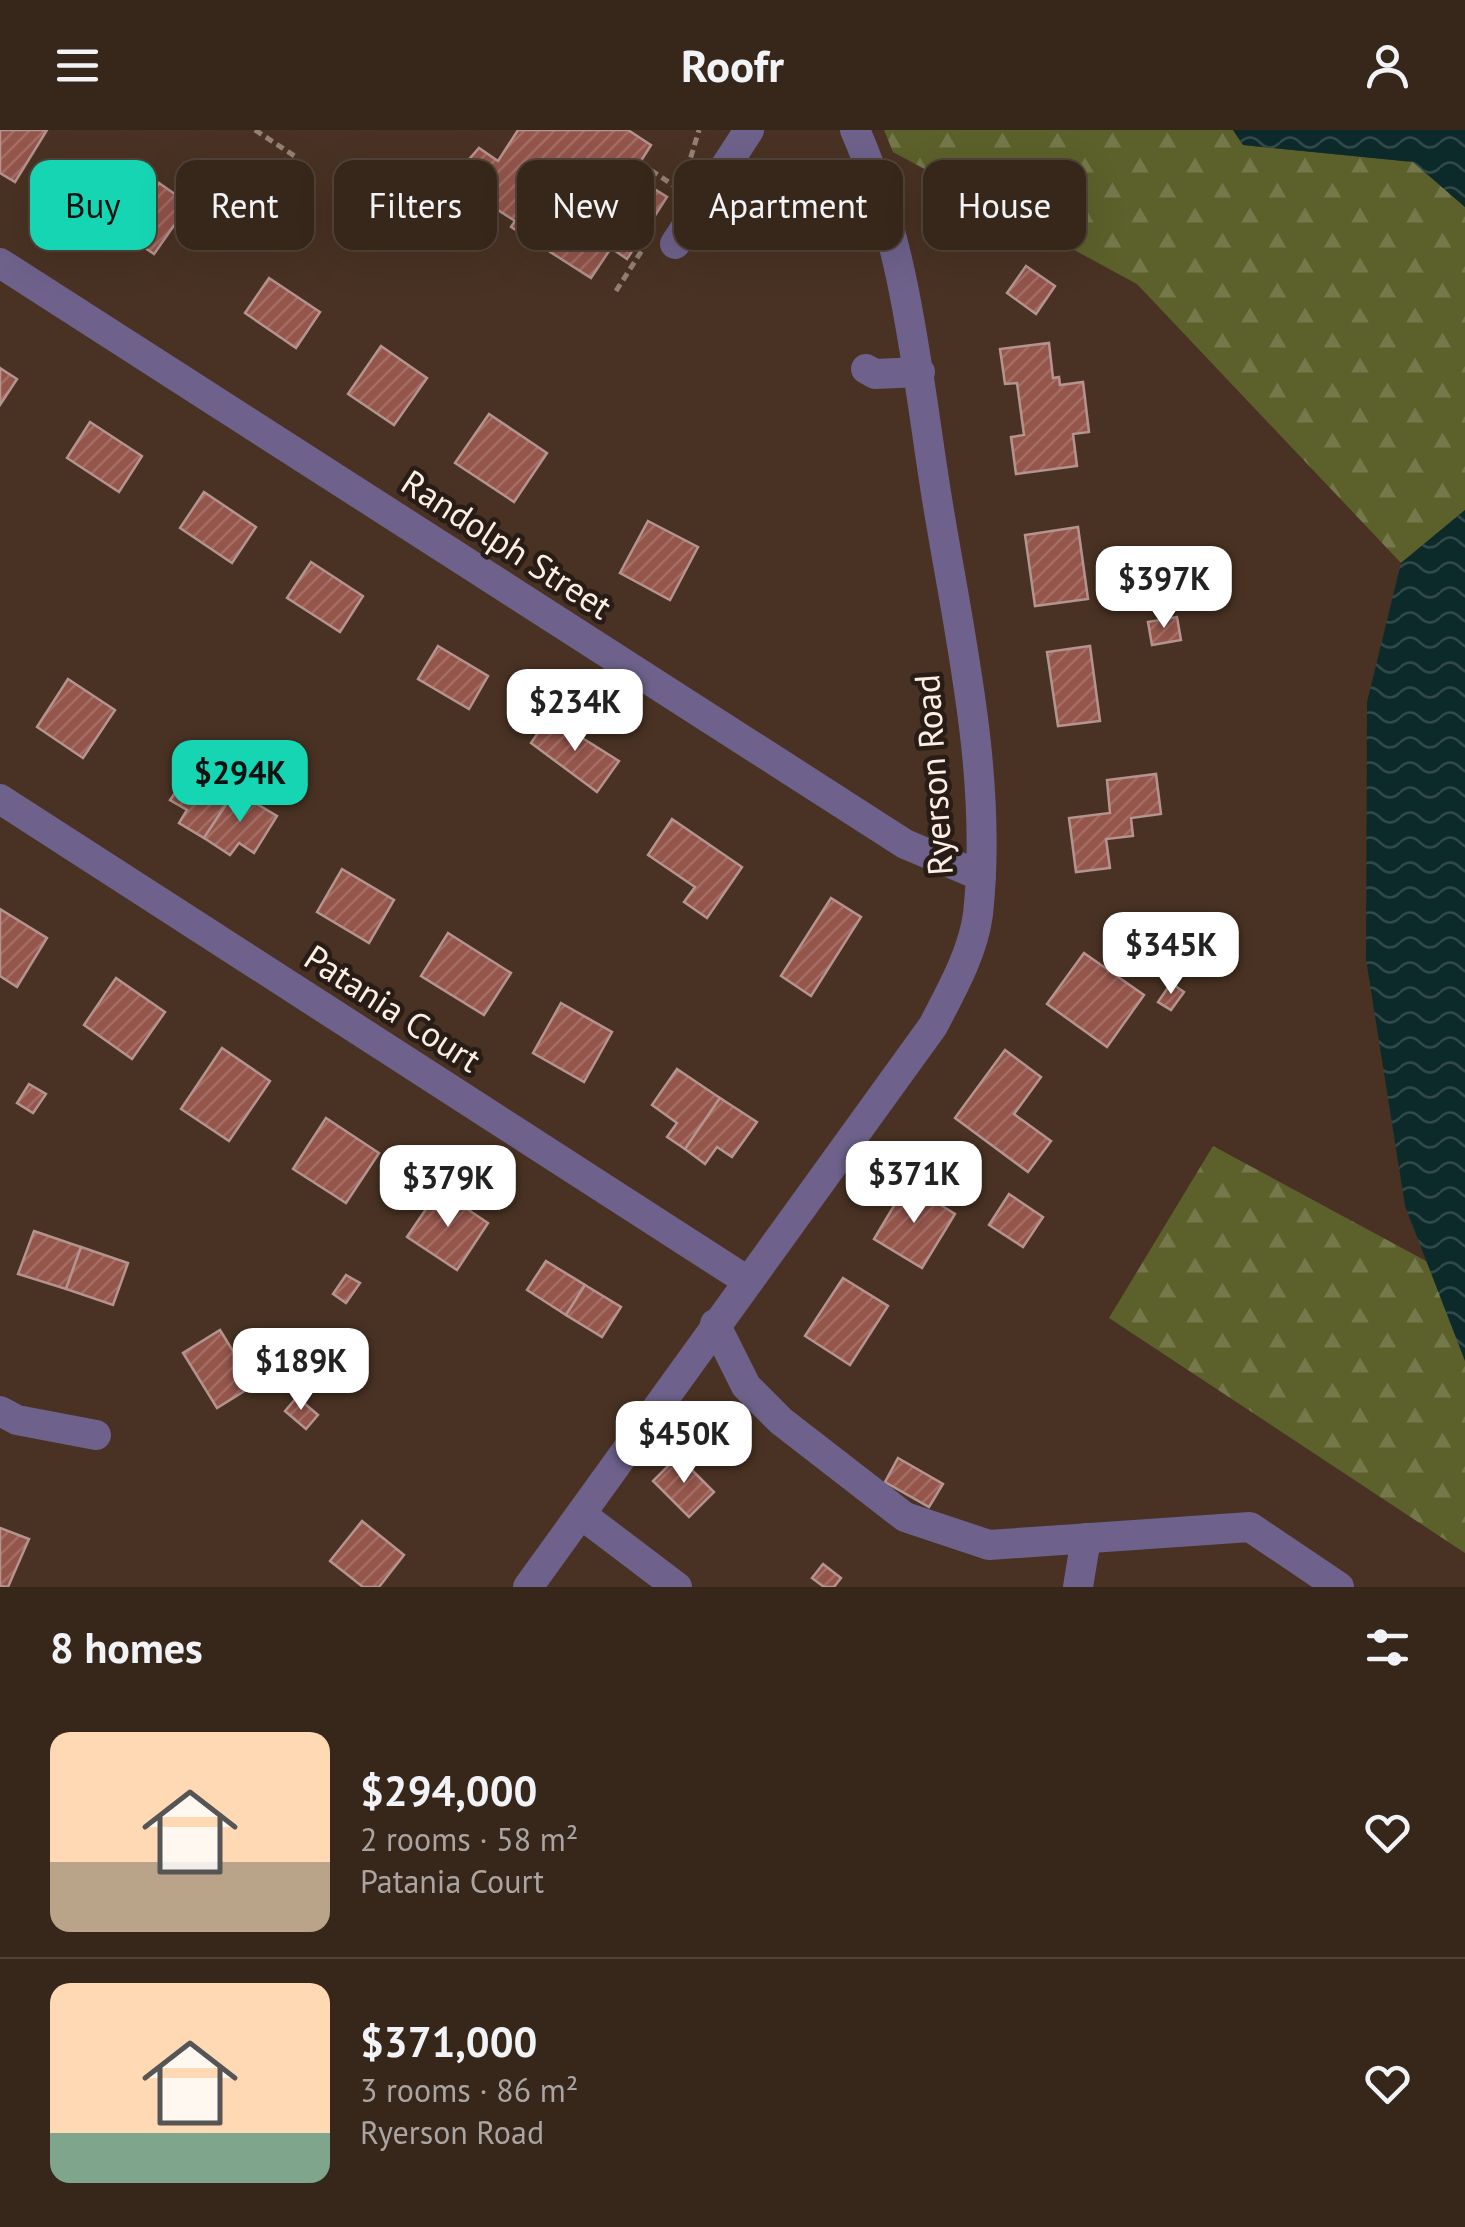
<!DOCTYPE html>
<html lang="en">
<head>
<meta charset="utf-8">
<style>
  body { margin:0; font-family:"PT Sans",sans-serif; background:#3e2e23; color:#f1f3f6; height:100vh; display:flex; flex-direction:column; font-size:38px; white-space:nowrap }
  * { box-sizing:border-box; margin:0 }
  p { font-size:32px; color:#aaa5a2 }
  .icon { flex:none; width:55px; height:55px; fill:none; stroke:currentColor; stroke-width:2; stroke-linecap:round; stroke-linejoin:round }
  .map { position:relative; height:1457px; overflow:hidden }
  .panel { display:flex; flex-direction:column; background:#37261a; flex:1 }
  .panel>* { flex:none }
  .top-card { position:absolute; left:30px; top:30px; width:1405px; height:90px; display:flex; gap:20px }
  .price { position:absolute; translate:-50% -85px; padding:0 22px; border-radius:20px; background:#fff; color:#222; font-size:32px; line-height:65px; filter:drop-shadow(0 2px 5px #0008) }
  .price::after { content:''; position:absolute; left:50%; top:60px; width:30px; height:22px; margin-left:-15px; background:inherit; clip-path:polygon(0 0,100% 0,50% 100%) }
  .price.on { background:#16d5b3; color:#111 }
  ul { padding:0; list-style:none }
  li { display:flex; align-items:center; gap:30px; height:250px; padding:0 50px }
  li+li { border-top:2px solid #514339 }
  li span { display:grid; place-items:center; flex:none; width:280px; height:200px; border-radius:20px; color:#555 }
  li>.icon { margin-inline-start:auto }
  span .icon { width:120px; height:120px; fill:#fffc; stroke-width:1 }
  li b { font-size:42px }
  h2 { display:flex; justify-content:space-between; align-items:center; height:120px; padding:0 50px; font-size:42px }
  .tag { padding:0 35px; border-radius:20px; background:#37261a; box-shadow:0 10px 40px #0002,0 0 0 2px #514339; font-size:35px; line-height:90px }
  .tag.on { background:#16d5b3; color:#111 }
  header { display:flex; justify-content:space-between; align-items:center; height:130px; padding:0 50px; background:#37261a; font-size:45px; font-weight:600 }
  .map>svg:first-child { display:block }
  .forest { fill:url(#forest-firs) }
  .water { fill:url(#water-waves) }
  .building { fill:url(#building-hatch); stroke:#b5938e; stroke-width:2.5 }
  .lines { fill:none; stroke-linecap:round; stroke-linejoin:round }
  .path { stroke:#958174; stroke-width:5; stroke-dasharray:8 5; stroke-linecap:butt }
  .minor { stroke:#6e628c; stroke-width:30 }
  .labels { text-anchor:middle; dominant-baseline:central; stroke-width:9; stroke-linejoin:round; paint-order:stroke }
  .street-label { font-size:35px; fill:#fdeee4; stroke:#271c16 }
</style>
</head>
<body>
<header><svg class="icon" aria-label="menu" viewBox="0 0 24 24"><path d="M4 6h16M4 12h16M4 18h16"/></svg>Roofr<svg class="icon" aria-label="person" viewBox="0 0 24 24"><circle cx="12" cy="8" r="4"/><path d="M4 21q1-7 8-7t8 7"/></svg></header>
<div class="map">
<svg width="1465" height="1457" viewBox="0 0 1465 1457">
  <defs>
    <pattern id="forest-firs" width="22" height="20" patternUnits="userSpaceOnUse" patternTransform="scale(2.5)"><rect width="22" height="20" fill="#5c612b"/><path d="M5 1l3.5 6h-7zM16 11l3.5 6h-7z" fill="#74784a"/></pattern>
    <pattern id="water-waves" width="16" height="10" patternUnits="userSpaceOnUse" patternTransform="scale(2.5)"><rect width="16" height="10" fill="#0d2a2b"/><path d="M0 5q4-4 8 0t8 0" fill="none" stroke="#31494a"/></pattern>
    <pattern id="building-hatch" width="6" height="6" patternUnits="userSpaceOnUse" patternTransform="scale(2.5)"><rect width="6" height="6" fill="#94554b"/><path d="M-1 1l2-2M0 6l6-6M5 7l2-2" fill="none" stroke="#a46e65"/></pattern>
  </defs>
  <rect width="100%" height="100%" fill="#493223"/>
  <g class="forest">
    <polygon points="884,0 1233,0 1243,15 1413,32 1465,77 1465,380 1401,433 1137,154 893,22"/>
    <polygon points="1213,1016 1426,1131 1465,1163 1465,1423 1109,1188"/>
  </g>
  <g class="water">
    <polygon points="1233,0 1465,0 1465,77 1413,32 1243,15"/>
    <polygon points="1465,380 1465,1231 1405,1076 1366,829 1367,572 1401,433"/>
  </g>
  <g class="building">
    <polygon points="0,0 47,0 15,52 0,43"/>
    <polygon points="518,0 628,0 651,15 632,45 667,67 627,129 611,118 591,148 511,97 515,91 451,50 479,18 498,31"/>
    <polygon points="107,38 149,67 159,53 189,74 154,124 82,75"/>
    <polygon points="1026,136 1055,156 1036,184 1007,163"/>
    <polygon points="269,148 320,182 296,218 245,183"/>
    <polygon points="1049,213 1053,248 1059,247 1060,255 1083,252 1089,302 1073,304 1077,336 1016,344 1011,307 1024,305 1017,253 1005,254 1000,219"/>
    <polygon points="381,216 427,248 394,295 348,264"/>
    <polygon points="0,238 17,249 0,275"/>
    <polygon points="489,284 547,323 514,372 455,333"/>
    <polygon points="90,292 142,326 119,362 67,328"/>
    <polygon points="204,362 256,397 232,433 180,398"/>
    <polygon points="648,391 698,417 670,470 620,443"/>
    <polygon points="1078,397 1088,469 1035,476 1025,405"/>
    <polygon points="311,432 363,466 340,502 287,468"/>
    <polygon points="1171,452 1174,472 1146,476 1142,457"/>
    <polygon points="1177,487 1181,510 1152,515 1148,492"/>
    <polygon points="438,516 488,546 469,579 418,549"/>
    <polygon points="1090,516 1100,591 1058,596 1047,522"/>
    <polygon points="68,549 115,580 83,628 37,597"/>
    <polygon points="549,587 619,631 597,662 531,613"/>
    <polygon points="194,635 235,661 204,708 179,693 187,680 170,670"/>
    <polygon points="1156,644 1161,684 1131,688 1133,706 1106,709 1110,738 1076,742 1069,688 1110,683 1107,650"/>
    <polygon points="235,661 277,686 254,723 239,713 230,725 204,708"/>
    <polygon points="672,689 742,737 707,788 684,772 695,757 648,725"/>
    <polygon points="342,739 394,770 369,813 317,782"/>
    <polygon points="831,768 861,787 811,866 781,846"/>
    <polygon points="0,779 47,808 17,857 0,846"/>
    <polygon points="448,803 511,843 484,885 421,846"/>
    <polygon points="1084,823 1144,865 1107,917 1047,874"/>
    <polygon points="116,848 165,882 132,929 84,895"/>
    <polygon points="1171,853 1184,862 1171,880 1158,872"/>
    <polygon points="561,873 612,902 584,952 533,923"/>
    <polygon points="222,918 270,951 229,1011 181,979"/>
    <polygon points="1005,920 1041,947 1014,984 1051,1011 1028,1042 955,988"/>
    <polygon points="677,939 720,968 685,1019 667,1007 677,993 652,975"/>
    <polygon points="29,954 46,964 33,983 17,973"/>
    <polygon points="720,968 757,992 732,1027 717,1017 705,1034 685,1019"/>
    <polygon points="326,988 379,1023 346,1073 293,1039"/>
    <polygon points="907,1054 955,1084 922,1138 874,1109"/>
    <polygon points="439,1060 488,1093 457,1140 407,1107"/>
    <polygon points="1009,1064 1043,1087 1023,1117 989,1095"/>
    <polygon points="34,1101 81,1117 66,1159 18,1144"/>
    <polygon points="81,1117 128,1133 113,1175 66,1159"/>
    <polygon points="546,1131 585,1155 566,1185 527,1160"/>
    <polygon points="346,1145 360,1153 346,1173 333,1164"/>
    <polygon points="843,1148 888,1176 850,1235 805,1206"/>
    <polygon points="585,1155 621,1177 602,1207 566,1185"/>
    <polygon points="220,1200 254,1255 217,1278 183,1223"/>
    <polygon points="297,1267 318,1285 306,1299 285,1281"/>
    <polygon points="678,1326 714,1362 689,1387 653,1351"/>
    <polygon points="898,1328 943,1354 929,1377 885,1352"/>
    <polygon points="362,1391 404,1425 379,1457 363,1457 330,1431"/>
    <polygon points="0,1398 29,1409 8,1457 0,1456"/>
    <polygon points="823,1434 841,1448 834,1457 824,1457 812,1448"/>
  </g>
  <g class="lines">
    <g class="path">
      <polyline points="255,0 296,27"/>
      <polyline points="640,33 679,59"/>
      <polyline points="687,40 699,0"/>
      <polyline points="616,161 646,114"/>
    </g>
    <g class="minor">
      <polyline points="675,114 749,0"/>
      <polyline points="0,133 905,714 981,746"/>
      <polyline points="866,239 875,244 920,242"/>
      <polyline points="0,669 746,1150"/>
      <polyline points="715,1194 746,1256 781,1291 905,1387 989,1415 1250,1397 1339,1457"/>
      <polyline points="0,1281 17,1290 96,1305"/>
      <polyline points="582,1385 677,1457"/>
      <path d="M528,1457l405,-561c18,-35 40,-73 45,-112 15,-137 -19,-280 -41,-415 -20,-125 -30,-251 -82,-369"/>
      <polyline points="1078,1457 1086,1408"/>
    </g>
  </g>
  <g class="labels">
    <g class="street-label">
      <text transform="translate(507 414) rotate(33)">Randolph Street</text>
      <text transform="translate(933 645) rotate(-94)">Ryerson Road</text>
      <text transform="translate(393 878) rotate(33)">Patania Court</text>
    </g>
  </g>
</svg>
<b class="price" style="left:1164px;top:501px">$397K</b>
<b class="price" style="left:575px;top:624px">$234K</b>
<b class="price on" style="left:240px;top:695px">$294K</b>
<b class="price" style="left:1171px;top:867px">$345K</b>
<b class="price" style="left:914px;top:1096px">$371K</b>
<b class="price" style="left:448px;top:1100px">$379K</b>
<b class="price" style="left:301px;top:1283px">$189K</b>
<b class="price" style="left:684px;top:1356px">$450K</b>
<div class="top-card">
<a class="tag on">Buy</a>
<a class="tag">Rent</a>
<a class="tag">Filters</a>
<a class="tag">New</a>
<a class="tag">Apartment</a>
<a class="tag">House</a>
</div>
</div>
<section class="panel">
<h2>8 homes<svg class="icon" aria-label="filters" viewBox="0 0 24 24"><path d="M4 7h16M4 17h16"/><circle cx="9" cy="7" r="2"/><circle cx="15" cy="17" r="2"/></svg></h2>
<ul>
<li><span style="background:linear-gradient(#ffd9b3 65%,#b9a48a 0)"><svg class="icon" aria-label="home" viewBox="0 0 24 24"><path d="M3 11l9-7 9 7M6 9v11h12V9"/></svg></span><div><b>$294,000</b><p>2 rooms · 58 m²</p><p>Patania Court</p></div><svg class="icon" aria-label="heart" viewBox="0 0 24 24"><path d="M12 20l-8-8c-3-5 5-10 8-4 3-6 11-1 8 4z"/></svg></li>
<li><span style="background:linear-gradient(#ffd9b3 75%,#7fa58c 0)"><svg class="icon" aria-label="home" viewBox="0 0 24 24"><path d="M3 11l9-7 9 7M6 9v11h12V9"/></svg></span><div><b>$371,000</b><p>3 rooms · 86 m²</p><p>Ryerson Road</p></div><svg class="icon" aria-label="heart" viewBox="0 0 24 24"><path d="M12 20l-8-8c-3-5 5-10 8-4 3-6 11-1 8 4z"/></svg></li>
</ul>
</section>
</body>
</html>
